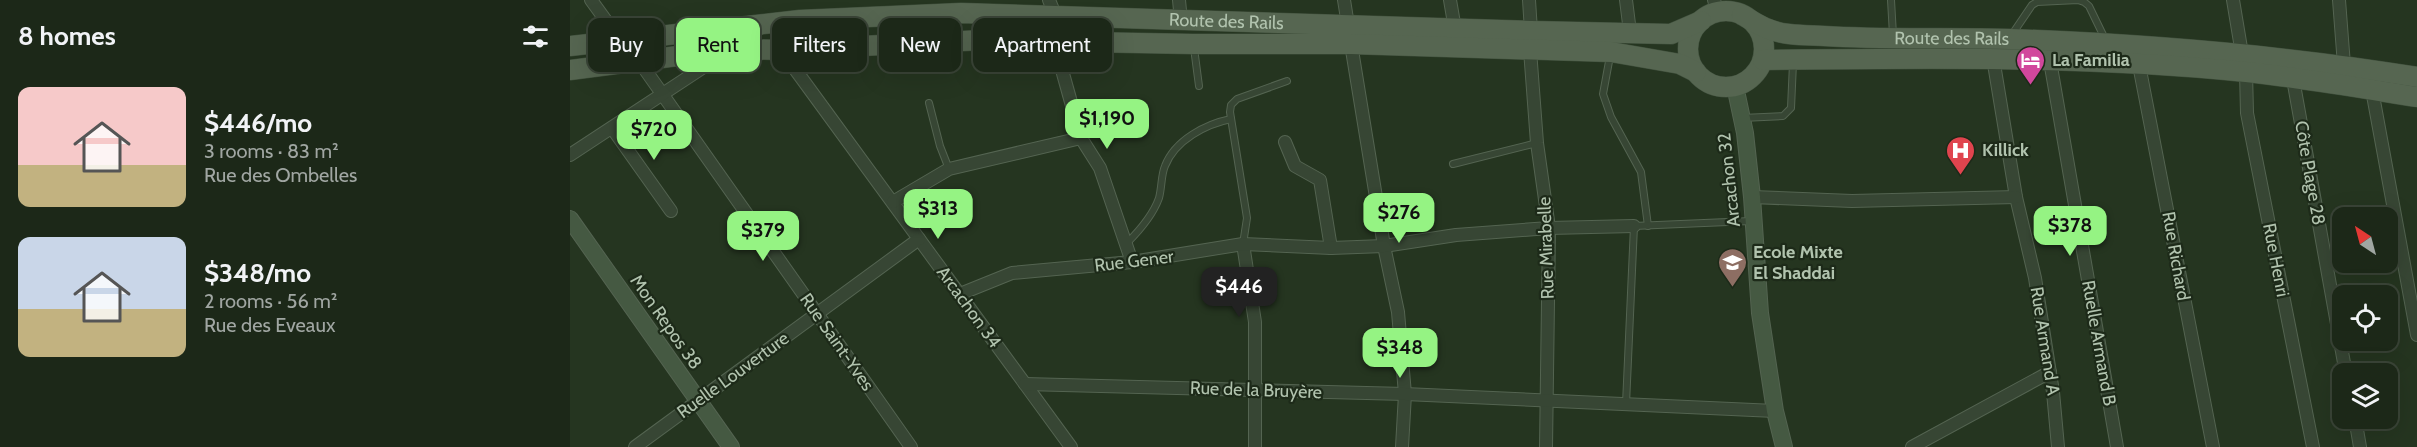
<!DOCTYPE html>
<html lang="en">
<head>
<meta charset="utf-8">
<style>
  body { margin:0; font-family:Cabin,sans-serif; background:#253021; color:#f1f3f6; height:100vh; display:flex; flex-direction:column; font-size:22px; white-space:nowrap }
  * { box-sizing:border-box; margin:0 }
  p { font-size:20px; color:#a0a6a2 }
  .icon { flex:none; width:33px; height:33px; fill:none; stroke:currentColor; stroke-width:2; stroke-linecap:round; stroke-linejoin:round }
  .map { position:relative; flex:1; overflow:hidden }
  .drawer { display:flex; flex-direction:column; background:#1c2818; width:570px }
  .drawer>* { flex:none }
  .banner { position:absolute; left:18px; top:18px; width:570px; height:54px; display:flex; gap:12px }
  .needle { width:39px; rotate:324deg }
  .buttons { position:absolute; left:1762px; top:207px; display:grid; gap:12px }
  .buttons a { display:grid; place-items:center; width:66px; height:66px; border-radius:12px; background:#1c2818; box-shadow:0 6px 24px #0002,0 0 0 2px #3a4437; font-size:30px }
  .price { position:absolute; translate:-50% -51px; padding:0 14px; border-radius:12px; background:#95f383; color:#111; font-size:20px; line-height:39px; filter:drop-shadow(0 2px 3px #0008) }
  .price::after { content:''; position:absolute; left:50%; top:36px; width:18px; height:14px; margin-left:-9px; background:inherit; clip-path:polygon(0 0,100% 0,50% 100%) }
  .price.selected { background:#222; color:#fff }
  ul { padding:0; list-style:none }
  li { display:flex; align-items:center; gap:18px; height:150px; padding:0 18px }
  li span { display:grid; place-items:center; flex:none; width:168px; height:120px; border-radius:12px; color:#555 }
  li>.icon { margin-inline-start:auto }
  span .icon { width:72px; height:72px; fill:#fffc; stroke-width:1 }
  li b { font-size:26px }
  h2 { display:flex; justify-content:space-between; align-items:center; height:72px; padding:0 18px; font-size:26px }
  .chip { padding:0 21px; border-radius:12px; background:#1c2818; box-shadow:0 6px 24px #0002,0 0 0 2px #3a4437; font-size:21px; line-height:54px }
  .chip.selected { background:#95f383; color:#111 }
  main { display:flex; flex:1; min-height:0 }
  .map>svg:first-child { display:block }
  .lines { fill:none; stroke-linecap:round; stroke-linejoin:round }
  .lane-casing { stroke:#546451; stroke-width:8 }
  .street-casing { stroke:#546451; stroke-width:14 }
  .secondary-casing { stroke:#546451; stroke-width:18 }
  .primary-casing { stroke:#40503d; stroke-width:21 }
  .lane { stroke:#374634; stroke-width:6 }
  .street { stroke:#374634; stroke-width:12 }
  .secondary { stroke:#455942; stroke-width:16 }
  .primary { stroke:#566651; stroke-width:20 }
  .labels { text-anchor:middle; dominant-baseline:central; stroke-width:4.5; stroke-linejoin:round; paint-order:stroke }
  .street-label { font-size:18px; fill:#b1c3ae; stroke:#1d2a19 }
  .poi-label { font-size:18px; font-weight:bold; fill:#b1c3ae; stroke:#1d2a19; text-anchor:start }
</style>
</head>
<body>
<main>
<section class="drawer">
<h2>8 homes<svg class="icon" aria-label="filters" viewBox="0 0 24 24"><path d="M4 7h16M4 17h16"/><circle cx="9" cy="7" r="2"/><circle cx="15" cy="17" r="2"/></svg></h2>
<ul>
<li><span style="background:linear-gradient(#f6c9c9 65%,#c2b280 0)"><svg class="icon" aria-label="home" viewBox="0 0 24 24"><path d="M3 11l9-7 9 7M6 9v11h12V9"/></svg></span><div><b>$446/mo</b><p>3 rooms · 83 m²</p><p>Rue des Ombelles</p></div></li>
<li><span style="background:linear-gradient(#c9d6e8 60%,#c2b280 0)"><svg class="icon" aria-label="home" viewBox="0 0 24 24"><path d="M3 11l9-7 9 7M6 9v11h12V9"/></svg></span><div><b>$348/mo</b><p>2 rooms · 56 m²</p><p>Rue des Eveaux</p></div></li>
</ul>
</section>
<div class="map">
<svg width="1847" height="447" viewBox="0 0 1847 447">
  <rect width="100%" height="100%" fill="#253520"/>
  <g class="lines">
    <defs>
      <g id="lane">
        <polyline points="1321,0 1323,35"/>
        <polyline points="1441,36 1462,5 1467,2 1508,0 1514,2 1519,6 1535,39"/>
        <polyline points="624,48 629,86"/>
        <polyline points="1040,56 1033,94 1041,117 1071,172 1078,226"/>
        <polyline points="359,103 370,146 379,169"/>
        <polyline points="1172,118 1213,116 1221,108 1223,63"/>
        <polyline points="883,164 967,143"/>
        <path d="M557,243c13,-13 26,-28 32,-45 3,-11 2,-23 6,-32 10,-26 41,-42 66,-47"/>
        <polyline points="673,244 677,218 660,112 661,105 667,99 717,81"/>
        <polyline points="1056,404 1064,226 1181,221"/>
      </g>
      <g id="street">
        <polyline points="21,0 50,40"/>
        <polyline points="479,0 486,17"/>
        <polyline points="609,0 611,21"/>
        <polyline points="774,0 778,25"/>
        <polyline points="880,0 885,29"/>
        <polyline points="959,0 961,31"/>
        <polyline points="1056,0 1060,32"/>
        <polyline points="1144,0 1148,13"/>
        <polyline points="1663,0 1672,54"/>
        <polyline points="1769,0 1774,65"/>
        <polyline points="490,42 492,70 511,138 530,168 562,262"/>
        <polyline points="781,44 814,246 828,312 835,394 832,447"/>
        <polyline points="211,50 501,447"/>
        <polyline points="960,50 967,143 979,228 976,447"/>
        <polyline points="1423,58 1446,197 1465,278 1483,392 1488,447"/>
        <polyline points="69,61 341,447"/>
        <polyline points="1480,61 1547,447"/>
        <polyline points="1569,65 1643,447"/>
        <polyline points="1676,72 1677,113 1743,447"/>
        <polyline points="1723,79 1776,374"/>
        <polyline points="1802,90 1847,335"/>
        <polyline points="42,128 101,211"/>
        <polyline points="715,142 725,166 750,180 761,248"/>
        <polyline points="0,155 155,53"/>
        <polyline points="1182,197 1282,201 1446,197"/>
        <polyline points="323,202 379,169 511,138"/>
        <polyline points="673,244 685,322 685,447"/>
        <polyline points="390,294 442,273 562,262 673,244 761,248 814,246 886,235 979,228 1064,226"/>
        <polyline points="455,384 835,394 1205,411"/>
        <polyline points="1785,418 1790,447"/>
        <polyline points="65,447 349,239"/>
        <polyline points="1342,447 1480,372"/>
      </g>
      <g id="secondary">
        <polyline points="1165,86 1175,133 1182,197 1190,313 1205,411 1214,447"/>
        <polyline points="0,219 161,447"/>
      </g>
      <g id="primary">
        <circle cx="1156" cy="49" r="38"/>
        <path id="s1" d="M1172,15c8,4 16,10 24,13 18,8 39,7 58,8 62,4 124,1 186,3 136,5 273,16 407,38"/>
        <path id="s2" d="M0,46l230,-26 161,-7 570,18 140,3 30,-13"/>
        <path d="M1193,60c161,-2 323,-4 483,12 57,6 114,16 171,25"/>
        <polyline points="0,70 161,49 211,50 413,40 623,44 781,44 1041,52 1110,64 1126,72"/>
      </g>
    </defs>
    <use href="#lane" class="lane-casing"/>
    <use href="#street" class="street-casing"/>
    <use href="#secondary" class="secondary-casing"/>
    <use href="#primary" class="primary-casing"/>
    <use href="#lane" class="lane"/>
    <use href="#street" class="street"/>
    <use href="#secondary" class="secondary"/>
    <use href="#primary" class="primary"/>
  </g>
  <defs>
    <symbol id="hotel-pin" viewBox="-11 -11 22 30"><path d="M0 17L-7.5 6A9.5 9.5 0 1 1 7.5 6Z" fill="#d1479c" stroke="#1d2a19"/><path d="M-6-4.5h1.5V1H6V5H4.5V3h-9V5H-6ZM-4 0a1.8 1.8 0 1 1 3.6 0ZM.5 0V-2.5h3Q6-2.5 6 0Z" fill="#fff"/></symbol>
    <symbol id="hospital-pin" viewBox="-11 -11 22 30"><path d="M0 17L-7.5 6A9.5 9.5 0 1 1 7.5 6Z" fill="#e0444e" stroke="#1d2a19"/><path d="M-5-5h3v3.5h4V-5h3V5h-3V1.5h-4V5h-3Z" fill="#fff"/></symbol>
    <symbol id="school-pin" viewBox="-11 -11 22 30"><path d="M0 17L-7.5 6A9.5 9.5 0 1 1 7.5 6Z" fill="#8d6e63" stroke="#1d2a19"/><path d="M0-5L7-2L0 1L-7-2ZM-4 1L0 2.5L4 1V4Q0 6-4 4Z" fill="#fff"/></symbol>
  </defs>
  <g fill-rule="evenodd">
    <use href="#hotel-pin" x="1444" y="44" width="33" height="45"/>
    <use href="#hospital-pin" x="1374" y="134" width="33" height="45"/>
    <use href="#school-pin" x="1146" y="246" width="33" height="45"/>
  </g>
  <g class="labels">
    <g class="street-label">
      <text stroke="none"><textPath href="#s2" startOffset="658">Route des Rails</textPath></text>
      <text stroke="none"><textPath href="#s1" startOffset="214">Route des Rails</textPath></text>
      <text transform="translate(1740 173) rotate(80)">Côte Plage 28</text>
      <text transform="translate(1159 180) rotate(-96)">Arcachon 32</text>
      <text transform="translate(976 248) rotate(-92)">Rue Mirabelle</text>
      <text transform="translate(1606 256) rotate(80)">Rue Richard</text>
      <text transform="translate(1706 260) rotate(79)">Rue Henri</text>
      <text transform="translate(564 261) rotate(-7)">Rue Gener</text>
      <text transform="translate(399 307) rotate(54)">Arcachon 34</text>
      <text transform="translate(96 322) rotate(55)">Mon Repos 38</text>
      <text transform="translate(1475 341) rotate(81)">Rue Armand A</text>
      <text transform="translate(267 342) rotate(55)">Rue Saint-Yves</text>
      <text transform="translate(1529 343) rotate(80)">Ruelle Armand B</text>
      <text transform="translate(163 375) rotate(-36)">Ruelle Louverture</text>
      <text transform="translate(686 390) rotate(2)">Rue de la Bruyère</text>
    </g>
    <g class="poi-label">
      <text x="1482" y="60">La Familia</text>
      <text x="1412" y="150">Killick</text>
      <text x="1183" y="252">Ecole Mixte<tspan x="1183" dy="21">El Shaddai</tspan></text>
    </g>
  </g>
</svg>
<div class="buttons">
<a><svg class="needle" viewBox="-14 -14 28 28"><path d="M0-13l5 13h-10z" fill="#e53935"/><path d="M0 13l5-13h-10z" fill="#a0a6a2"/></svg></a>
<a><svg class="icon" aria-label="locate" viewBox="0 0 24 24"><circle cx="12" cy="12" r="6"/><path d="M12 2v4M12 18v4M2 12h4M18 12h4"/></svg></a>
<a><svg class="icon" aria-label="layers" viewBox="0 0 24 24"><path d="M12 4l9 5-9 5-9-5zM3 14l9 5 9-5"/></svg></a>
</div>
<b class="price" style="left:537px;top:150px">$1,190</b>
<b class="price" style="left:84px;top:161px">$720</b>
<b class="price" style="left:368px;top:240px">$313</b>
<b class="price" style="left:829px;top:244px">$276</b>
<b class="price" style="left:1500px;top:257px">$378</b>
<b class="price" style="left:193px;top:262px">$379</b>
<b class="price selected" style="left:669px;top:318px">$446</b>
<b class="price" style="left:830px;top:379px">$348</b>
<div class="banner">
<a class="chip">Buy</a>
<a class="chip selected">Rent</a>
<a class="chip">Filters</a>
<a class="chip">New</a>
<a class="chip">Apartment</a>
</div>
</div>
</main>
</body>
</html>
